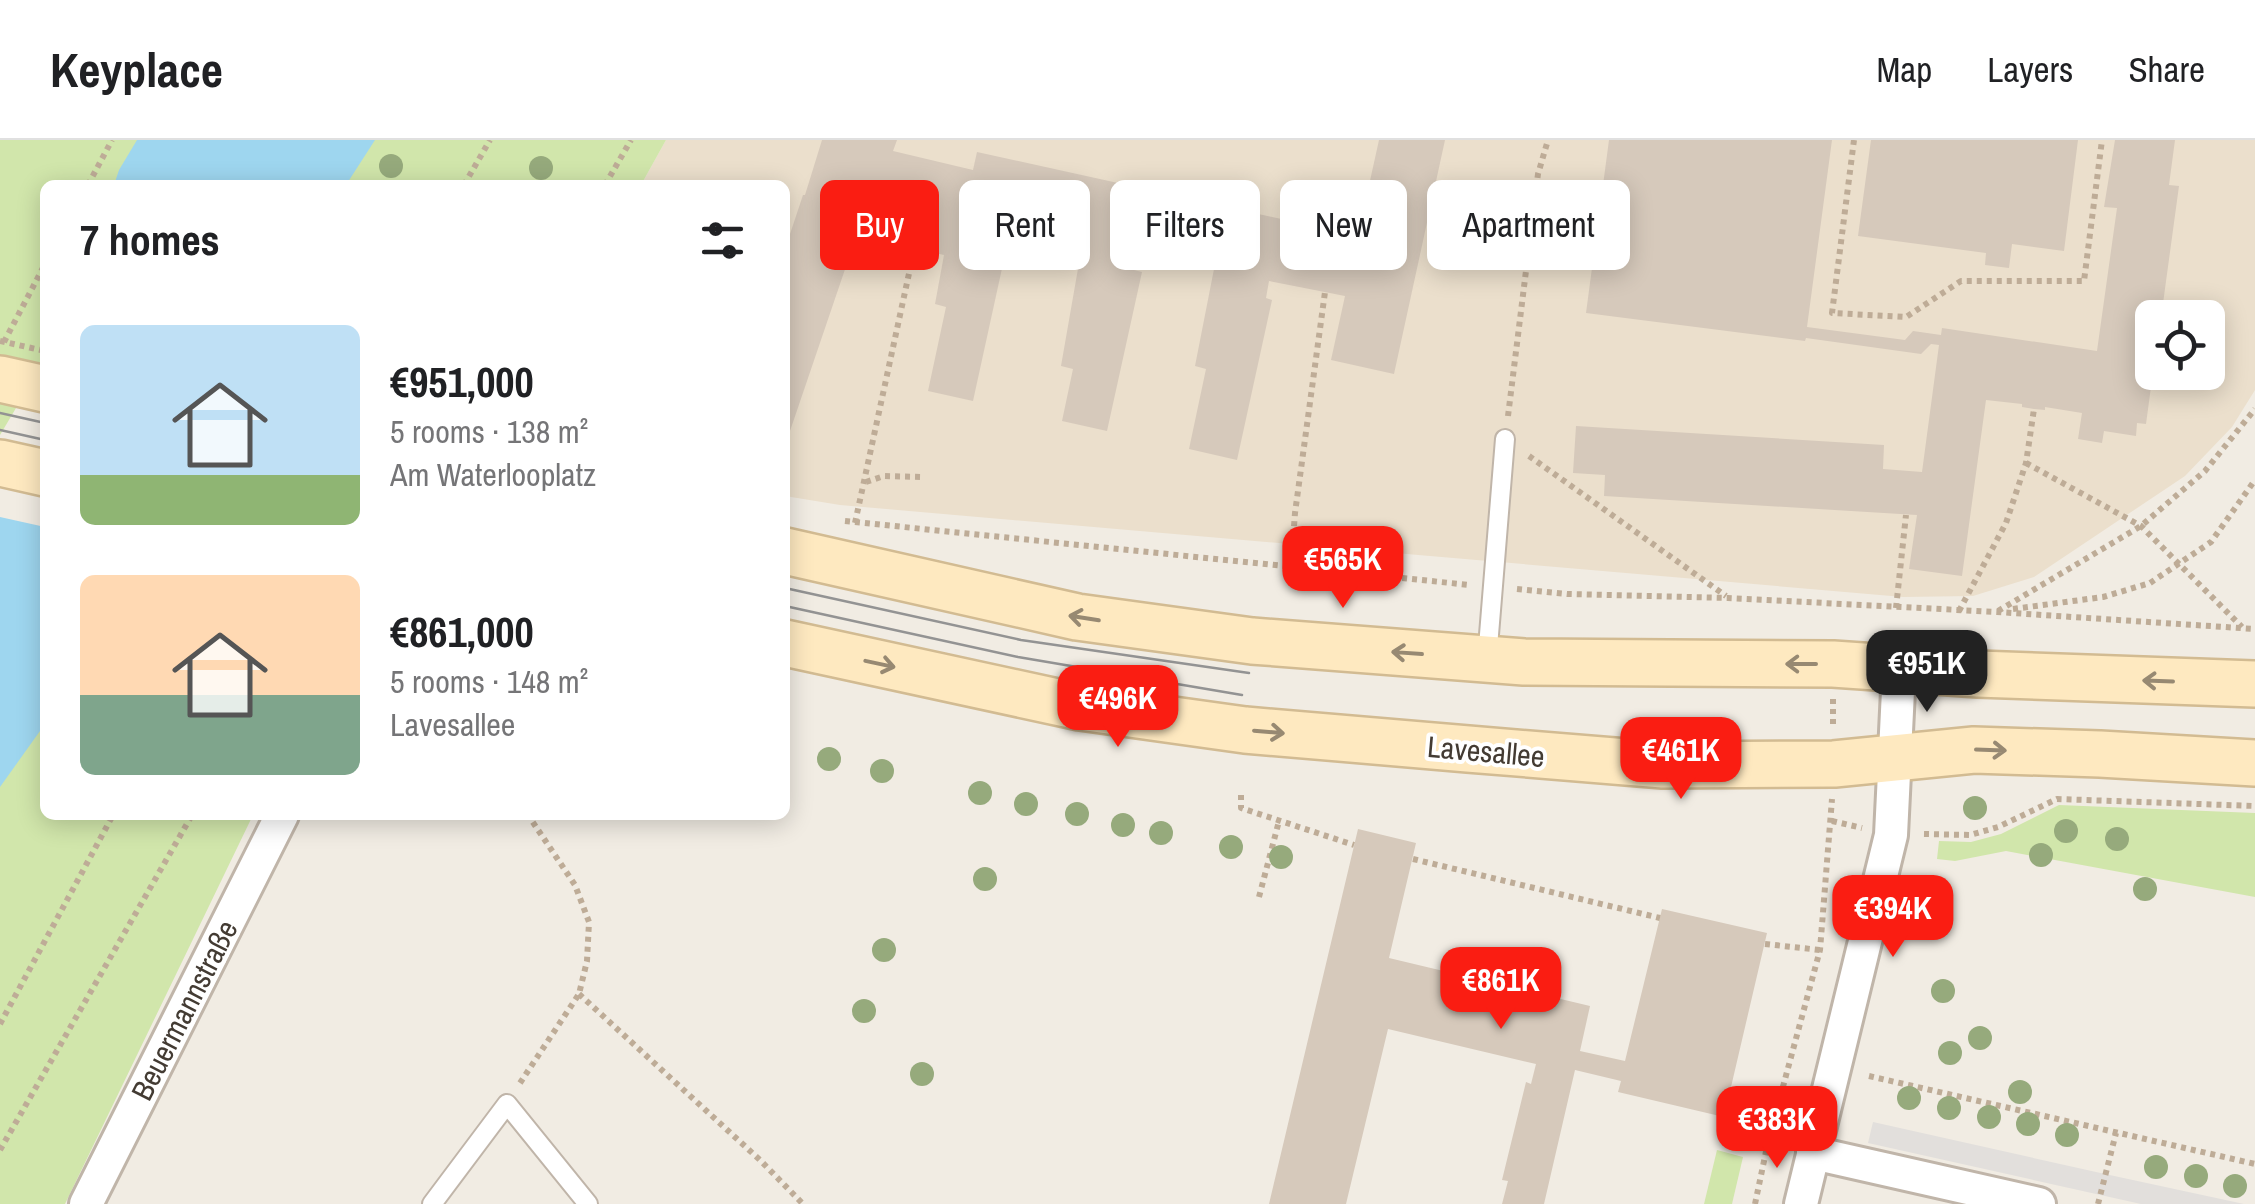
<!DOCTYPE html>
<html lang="en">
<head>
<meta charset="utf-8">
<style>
  body { margin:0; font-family:"Archivo Narrow",sans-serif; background:#f2f2f2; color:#202124; height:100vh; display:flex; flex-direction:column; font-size:38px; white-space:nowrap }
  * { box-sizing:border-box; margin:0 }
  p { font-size:32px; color:#757577 }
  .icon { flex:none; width:55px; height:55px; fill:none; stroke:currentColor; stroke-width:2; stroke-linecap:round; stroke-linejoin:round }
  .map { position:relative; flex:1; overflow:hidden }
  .sheet { position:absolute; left:40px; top:40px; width:750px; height:640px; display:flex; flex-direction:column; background:#fff; border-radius:15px; box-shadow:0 5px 25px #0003 }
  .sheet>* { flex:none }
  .guide { position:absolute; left:820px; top:40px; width:950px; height:90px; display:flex; gap:20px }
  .buttons { position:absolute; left:2135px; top:160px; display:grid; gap:20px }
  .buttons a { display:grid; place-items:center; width:90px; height:90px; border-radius:15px; background:#fff; box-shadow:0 5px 25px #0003; font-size:50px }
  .price { position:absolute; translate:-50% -85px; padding:0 22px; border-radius:20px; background:#fa1d12; color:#fff; font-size:32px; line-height:65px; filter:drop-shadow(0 2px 5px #0008) }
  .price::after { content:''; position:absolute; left:50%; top:60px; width:30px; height:22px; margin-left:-15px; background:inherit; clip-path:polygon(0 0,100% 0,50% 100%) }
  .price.active { background:#222; color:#fff }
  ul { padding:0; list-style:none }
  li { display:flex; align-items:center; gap:30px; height:250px; padding:0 40px }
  li span { display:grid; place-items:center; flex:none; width:280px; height:200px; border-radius:15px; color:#555 }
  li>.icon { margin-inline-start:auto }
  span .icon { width:120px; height:120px; fill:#fffc; stroke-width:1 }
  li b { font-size:42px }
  h2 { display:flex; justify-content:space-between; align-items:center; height:120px; padding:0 40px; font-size:42px }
  .pill { padding:0 35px; border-radius:15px; background:#fff; box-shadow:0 5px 25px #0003; font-size:35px; line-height:90px }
  .pill.active { background:#fa1d12; color:#fff }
  header { display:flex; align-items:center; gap:60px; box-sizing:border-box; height:140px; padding:0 50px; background:#fff; border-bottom:2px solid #e0e0e0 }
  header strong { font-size:48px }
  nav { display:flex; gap:55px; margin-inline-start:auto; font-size:35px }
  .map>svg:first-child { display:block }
  .education { fill:#ebdfcc; fill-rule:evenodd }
  .green { fill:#d1e6ab }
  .parking { fill:#e2dfdc }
  .water { fill:#9ed6ef }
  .pier { fill:#f1ece3 }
  .building { fill:#d6c9bb }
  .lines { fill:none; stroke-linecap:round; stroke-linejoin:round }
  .service-casing { stroke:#c0b5a9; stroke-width:22 }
  .minor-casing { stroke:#c0b5a9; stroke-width:38 }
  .secondary-casing { stroke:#d2bb92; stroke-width:50 }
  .path { stroke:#beac97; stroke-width:6; stroke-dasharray:5 5; stroke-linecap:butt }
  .service { stroke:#fff; stroke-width:18 }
  .minor { stroke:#fff; stroke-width:32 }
  .secondary { stroke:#fee9c0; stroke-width:45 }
  .tram { stroke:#939393; stroke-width:2.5 }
  .path-bridge { stroke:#beac97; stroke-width:6; stroke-dasharray:5 5; stroke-linecap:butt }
  .tree { fill:#96aa7c }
  .oneway { stroke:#978972 }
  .labels { text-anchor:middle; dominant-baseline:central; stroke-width:8; stroke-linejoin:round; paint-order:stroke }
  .street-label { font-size:30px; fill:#433b33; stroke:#fff }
</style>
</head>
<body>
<header>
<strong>Keyplace</strong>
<nav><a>Map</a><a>Layers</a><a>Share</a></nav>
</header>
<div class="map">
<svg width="2255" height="1064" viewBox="0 0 2255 1064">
  <rect width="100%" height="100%" fill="#f1ece3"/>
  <path class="education" d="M666,0h1589v250l-23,37 -47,49 -151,101 -61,19 -70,1 -1063,-92 -55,-9v-311h-144zM2152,178h56v54h-56z"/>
  <g class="green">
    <polygon points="0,0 666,0 641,45 45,45 45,675 253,675 65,1064 0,1064"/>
    <polygon points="2059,665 2255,673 2255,757 2006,711 1955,721 1937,719 1939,701 1971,702 2001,694"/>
    <polygon points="1717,1010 1743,1017 1732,1064 1704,1064"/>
  </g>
  <polygon class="parking" points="1873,982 2105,1034 2244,1064 2141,1064 1868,1003"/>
  <g class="water">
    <polygon points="137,0 375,0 346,45 114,45 119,30"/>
    <polygon points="45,228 45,584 0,647 0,305"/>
  </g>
  <polygon class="pier" points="45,223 45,387 0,377 0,295 41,226"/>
  <g class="building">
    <polygon points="822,0 897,0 893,11 973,30 977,12 1318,87 1314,104 1354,113 1379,0 1445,0 1394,234 1331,220 1345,156 1269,141 1266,158 1272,160 1237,320 1189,309 1206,229 1195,226 1214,129 1138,111 1134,130 1142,132 1107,291 1062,281 1073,229 1061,226 1083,100 1006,83 1004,100 1008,101 973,261 928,251 946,167 935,164 944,115 926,111 924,115 918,116 905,111 903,105 856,97 790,291 785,289 785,109 803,55 805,55"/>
    <polygon points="1609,0 1832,0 1807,187 1905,200 1913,191 1941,195 1942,188 2097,211 2117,68 2104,67 2115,0 2175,0 2169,45 2179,46 2161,178 2152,178 2153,232 2146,284 2137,283 2136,296 2104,291 2102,303 2078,299 2082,273 2045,267 2045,270 2034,269 2022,267 2022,264 1986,260 1962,436 1909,429 1917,375 1604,356 1605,335 1573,333 1576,286 1884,305 1883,329 1922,332 1939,205 1931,204 1921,214 1806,198 1805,201 1586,173"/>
    <polygon points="1871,0 2078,0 2064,111 2012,104 2009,128 1985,125 1986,113 1858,96"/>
    <polygon points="1358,689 1416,703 1389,818 1590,866 1580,911 1625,921 1662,769 1767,793 1724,977 1618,952 1621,941 1575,930 1544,1064 1502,1064 1508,1041 1502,1040 1526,942 1531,944 1536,924 1388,889 1346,1064 1269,1064"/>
  </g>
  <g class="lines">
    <defs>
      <g id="service">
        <polyline points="1487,519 1505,299"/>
        <polyline points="432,1064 507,964 588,1064"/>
      </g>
      <g id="minor">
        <polyline points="1813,1013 2039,1064"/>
        <polyline points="86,1064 282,675"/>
        <polyline points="1801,1064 1891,695 1899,530"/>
      </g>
      <g id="secondary">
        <polyline points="0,239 45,249"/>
        <polyline points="0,323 45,333"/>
        <polyline points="785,411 1077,477 1252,501 1524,522 1833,524 1978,534 2255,544"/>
        <polyline points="785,503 1080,567 1245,590 1468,609 1663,625 1834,624 1974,610 2100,614 2255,623"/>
      </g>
    </defs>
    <use href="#service" class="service-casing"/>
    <use href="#minor" class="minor-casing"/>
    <use href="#secondary" class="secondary-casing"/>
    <g class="path">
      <polyline points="1854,0 1832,173 1906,177 1961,141 2084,141 2102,0"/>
      <polyline points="88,45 112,0"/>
      <polyline points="464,45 490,0"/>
      <polyline points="605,45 631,0"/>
      <polyline points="4,202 45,124"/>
      <polyline points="1508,276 1538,34 1548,0"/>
      <polyline points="1529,316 1726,456"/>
      <polyline points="2026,323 2141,386 2242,487"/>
      <polyline points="866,342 884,336 924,337"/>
      <polyline points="845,381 1470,445"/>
      <polyline points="855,383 913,115"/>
      <polyline points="1291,426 1295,373 1325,152"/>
      <polyline points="1517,449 1567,454 1728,458 1997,472 2255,489"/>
      <polyline points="1896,468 1906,375"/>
      <polyline points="2013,469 2103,457 2150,443 2211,402 2255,340"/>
      <polyline points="1959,471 2006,383 2026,323 2034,269"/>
      <polyline points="1998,471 2141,386 2205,331 2255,269"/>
      <polyline points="1833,559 1833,587"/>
      <polyline points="1241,655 1241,668 1354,705"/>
      <polyline points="1832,681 1862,688"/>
      <polyline points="1924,694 1970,695 1998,687 2057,659 2255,666"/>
      <polyline points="1413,719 1660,778"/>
      <polyline points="1259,757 1279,681"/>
      <polyline points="1765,804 1820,810"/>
      <polyline points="579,854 760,1020 803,1064"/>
      <polyline points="0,884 113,675"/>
      <polyline points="1869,936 2255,1024"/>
      <polyline points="520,943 579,854 587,821 589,782 575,745 528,675"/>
      <polyline points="0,1010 192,675"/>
      <polyline points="1755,1064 1768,1002 1820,810 1832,659"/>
      <polyline points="2098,1064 2116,993"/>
    </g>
    <use href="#service" class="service"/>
    <use href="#minor" class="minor"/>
    <use href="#secondary" class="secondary"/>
    <g class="tram">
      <polyline points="0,273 45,283"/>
      <polyline points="0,290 45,300"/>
      <polyline points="785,448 1021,500 1249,533"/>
      <polyline points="785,466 1018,517 1242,555"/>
    </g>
    <polyline class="path-bridge" points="0,201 45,211"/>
  </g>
  <g class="tree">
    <circle cx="391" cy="26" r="12"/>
    <circle cx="541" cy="28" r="12"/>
    <circle cx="829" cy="619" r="12"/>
    <circle cx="882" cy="631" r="12"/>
    <circle cx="980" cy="653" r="12"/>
    <circle cx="1026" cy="664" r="12"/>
    <circle cx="1975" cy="668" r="12"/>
    <circle cx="1077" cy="674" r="12"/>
    <circle cx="1123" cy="685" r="12"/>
    <circle cx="2066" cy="691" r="12"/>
    <circle cx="1161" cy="693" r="12"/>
    <circle cx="2117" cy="699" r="12"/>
    <circle cx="1231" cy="707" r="12"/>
    <circle cx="2041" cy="715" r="12"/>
    <circle cx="1281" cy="717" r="12"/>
    <circle cx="985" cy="739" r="12"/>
    <circle cx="2145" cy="749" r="12"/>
    <circle cx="884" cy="810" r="12"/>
    <circle cx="1943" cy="851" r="12"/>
    <circle cx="864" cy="871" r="12"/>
    <circle cx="1980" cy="898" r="12"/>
    <circle cx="1950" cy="913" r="12"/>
    <circle cx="922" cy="934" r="12"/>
    <circle cx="2020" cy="952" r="12"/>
    <circle cx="1909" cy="958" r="12"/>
    <circle cx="1949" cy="968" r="12"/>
    <circle cx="1989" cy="977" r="12"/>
    <circle cx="2028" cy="984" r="12"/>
    <circle cx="2067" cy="995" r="12"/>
    <circle cx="2156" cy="1027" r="12"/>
    <circle cx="2196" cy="1036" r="12"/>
    <circle cx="2235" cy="1046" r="12"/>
  </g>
  <defs><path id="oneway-shaft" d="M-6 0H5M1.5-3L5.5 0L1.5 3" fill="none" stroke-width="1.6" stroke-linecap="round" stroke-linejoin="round" transform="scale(2.5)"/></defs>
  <g class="oneway">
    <use href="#oneway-shaft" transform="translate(1084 478) rotate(-171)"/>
    <use href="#oneway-shaft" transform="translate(1407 513) rotate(-176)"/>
    <use href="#oneway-shaft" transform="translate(880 524) rotate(12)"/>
    <use href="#oneway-shaft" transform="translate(1801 524) rotate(-180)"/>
    <use href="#oneway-shaft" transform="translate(2158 541) rotate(-178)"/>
    <use href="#oneway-shaft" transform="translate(1269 592) rotate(5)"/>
    <use href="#oneway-shaft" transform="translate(1991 610) rotate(2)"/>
  </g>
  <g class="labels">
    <g class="street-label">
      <text transform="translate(1486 611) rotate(5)">Lavesallee</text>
      <text transform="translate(184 870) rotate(-63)">Beuermannstraße</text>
    </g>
  </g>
</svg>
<div class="buttons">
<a><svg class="icon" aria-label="locate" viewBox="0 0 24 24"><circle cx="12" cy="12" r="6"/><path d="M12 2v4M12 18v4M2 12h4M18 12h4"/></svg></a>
</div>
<b class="price" style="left:1343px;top:471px">€565K</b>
<b class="price active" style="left:1927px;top:575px">€951K</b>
<b class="price" style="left:1118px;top:610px">€496K</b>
<b class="price" style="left:1681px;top:662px">€461K</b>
<b class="price" style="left:1893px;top:820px">€394K</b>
<b class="price" style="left:1501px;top:892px">€861K</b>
<b class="price" style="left:1777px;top:1031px">€383K</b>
<div class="guide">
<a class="pill active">Buy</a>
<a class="pill">Rent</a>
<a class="pill">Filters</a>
<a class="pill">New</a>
<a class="pill">Apartment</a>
</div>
<section class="sheet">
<h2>7 homes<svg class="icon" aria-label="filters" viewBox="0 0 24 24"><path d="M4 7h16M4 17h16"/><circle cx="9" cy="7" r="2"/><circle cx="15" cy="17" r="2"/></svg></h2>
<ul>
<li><span style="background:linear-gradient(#bfe0f5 75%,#8fb573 0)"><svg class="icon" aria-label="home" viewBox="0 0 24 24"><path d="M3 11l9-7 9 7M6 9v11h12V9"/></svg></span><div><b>€951,000</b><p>5 rooms · 138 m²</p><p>Am Waterlooplatz</p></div></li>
<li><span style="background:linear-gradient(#ffd9b3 60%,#7fa58c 0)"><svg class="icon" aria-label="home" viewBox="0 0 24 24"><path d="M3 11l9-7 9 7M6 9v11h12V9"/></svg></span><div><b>€861,000</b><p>5 rooms · 148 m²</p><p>Lavesallee</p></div></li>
</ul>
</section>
</div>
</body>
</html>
